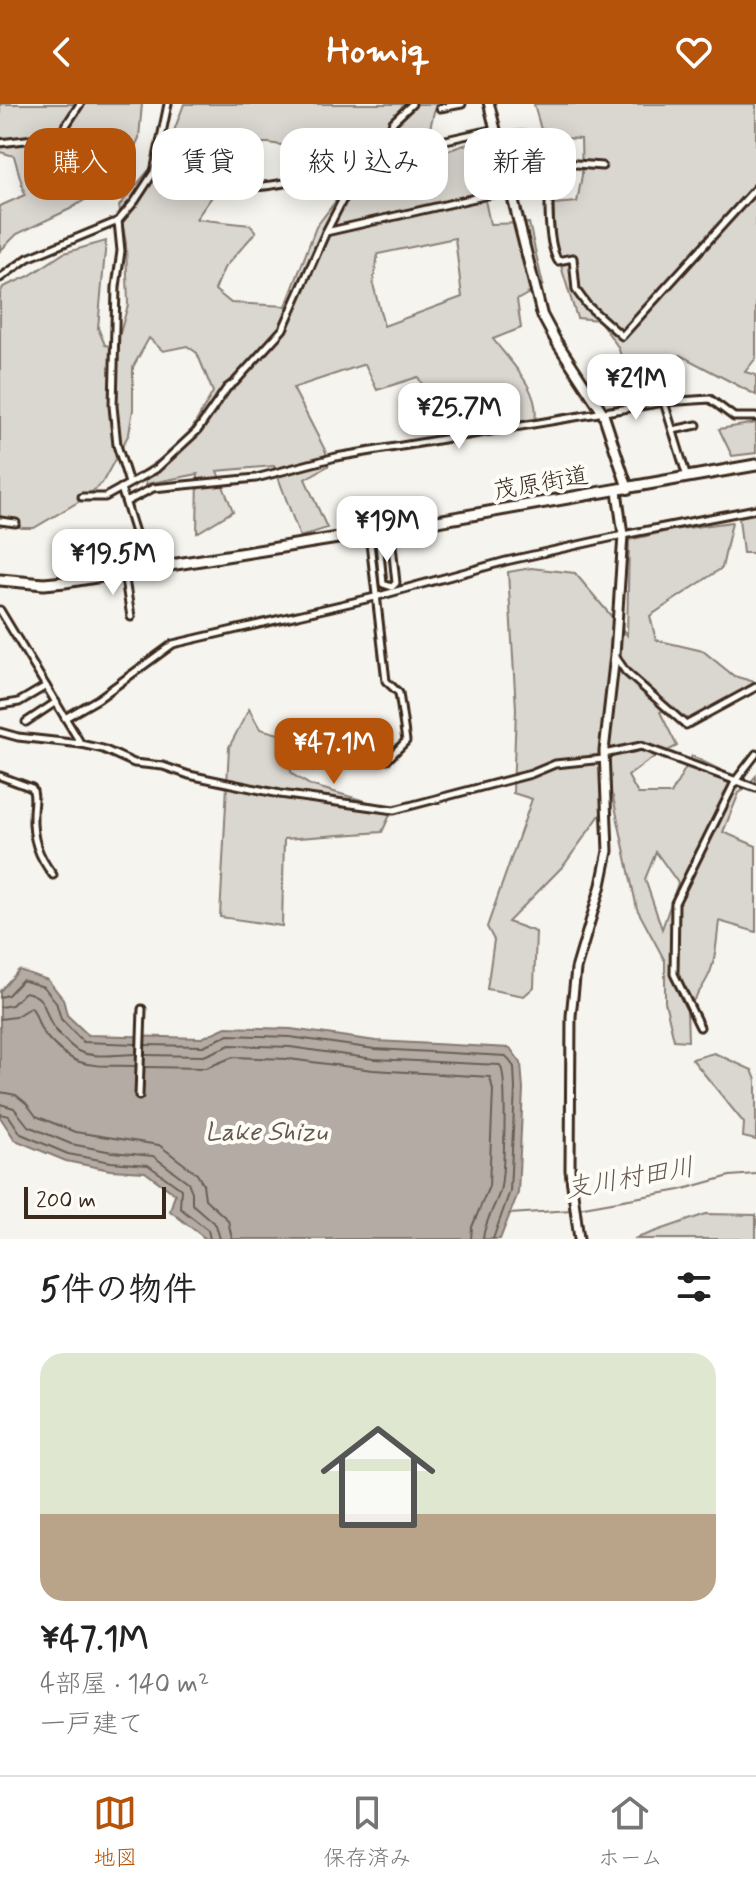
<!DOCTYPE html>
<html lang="ja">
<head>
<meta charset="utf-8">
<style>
  body { margin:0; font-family:Mynerve,"Klee One",sans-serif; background:#f6f6f6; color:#222; height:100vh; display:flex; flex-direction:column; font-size:30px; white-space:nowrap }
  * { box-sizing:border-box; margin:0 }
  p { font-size:26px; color:#767676 }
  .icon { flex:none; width:44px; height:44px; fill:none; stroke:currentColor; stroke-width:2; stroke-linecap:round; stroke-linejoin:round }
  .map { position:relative; height:1135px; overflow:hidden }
  .side { display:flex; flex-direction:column; background:#fff; flex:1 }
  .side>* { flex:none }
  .guide { position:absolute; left:24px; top:24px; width:708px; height:72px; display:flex; gap:16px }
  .scale { position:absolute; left:24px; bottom:20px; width:142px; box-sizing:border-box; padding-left:8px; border:4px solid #3b2a1e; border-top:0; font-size:22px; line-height:28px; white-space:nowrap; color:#3b2a1e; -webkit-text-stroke:6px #fdfcf7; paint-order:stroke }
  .price { position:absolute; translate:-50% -68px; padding:0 18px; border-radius:16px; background:#fff; color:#222; font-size:26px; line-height:52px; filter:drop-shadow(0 2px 4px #0008) }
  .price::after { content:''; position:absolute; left:50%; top:48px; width:24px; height:18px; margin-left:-12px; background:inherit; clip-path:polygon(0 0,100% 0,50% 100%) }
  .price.current { background:#b45309; color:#fff }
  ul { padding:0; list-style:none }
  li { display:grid; align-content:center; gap:16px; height:424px; padding:0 40px }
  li+li { border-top:2px solid #e0e0e0 }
  li span { display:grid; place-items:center; height:248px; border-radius:24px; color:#555 }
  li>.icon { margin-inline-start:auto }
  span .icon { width:144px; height:144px; fill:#fffc; stroke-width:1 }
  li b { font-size:34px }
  h2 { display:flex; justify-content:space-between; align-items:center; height:96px; padding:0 40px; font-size:34px }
  .tag { padding:0 28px; border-radius:24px; background:#fff; box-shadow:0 4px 20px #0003; font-size:28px; line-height:72px }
  .tag.current { background:#b45309; color:#fff }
  header { display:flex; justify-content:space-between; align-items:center; height:104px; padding:0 40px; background:#b45309; color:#fff; font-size:36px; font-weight:800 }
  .dock { display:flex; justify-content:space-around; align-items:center; height:112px; border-top:2px solid #e0e0e0; background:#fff; font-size:22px; color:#767676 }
  .dock a { display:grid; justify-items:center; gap:4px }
  .dock .current { color:#b45309 }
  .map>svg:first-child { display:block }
  .green { fill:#dad6d0; stroke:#8a8077; stroke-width:2; fill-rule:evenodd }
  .water { fill:#b4aca4; stroke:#84786e; stroke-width:2 }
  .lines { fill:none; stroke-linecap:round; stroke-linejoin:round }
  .shore { stroke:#6b5e54; stroke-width:2 }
  .stream { stroke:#84786e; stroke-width:2 }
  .minor-casing { stroke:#3b2a1e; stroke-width:11 }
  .tertiary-casing { stroke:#3b2a1e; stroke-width:13 }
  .secondary-casing { stroke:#3b2a1e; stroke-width:14 }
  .primary-casing { stroke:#3b2a1e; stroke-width:15 }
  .minor { stroke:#fdfcf7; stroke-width:5 }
  .tertiary { stroke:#fdfcf7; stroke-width:7 }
  .secondary { stroke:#fdfcf7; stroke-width:8 }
  .primary { stroke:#fdfcf7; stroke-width:9 }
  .labels { text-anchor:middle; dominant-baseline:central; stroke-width:8; stroke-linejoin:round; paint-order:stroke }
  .street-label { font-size:24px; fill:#3b2a1e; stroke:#fdfcf7 }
  .water-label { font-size:26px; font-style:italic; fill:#65584d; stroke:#fdfcf7 }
</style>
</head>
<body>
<header><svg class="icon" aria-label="back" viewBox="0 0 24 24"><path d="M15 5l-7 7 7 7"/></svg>Homiq<svg class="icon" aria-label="heart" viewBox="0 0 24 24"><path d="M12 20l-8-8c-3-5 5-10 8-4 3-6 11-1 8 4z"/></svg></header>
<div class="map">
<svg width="756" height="1135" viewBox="0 0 756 1135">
  <rect width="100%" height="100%" fill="#f5f4ee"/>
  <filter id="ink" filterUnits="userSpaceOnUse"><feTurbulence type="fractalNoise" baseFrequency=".0125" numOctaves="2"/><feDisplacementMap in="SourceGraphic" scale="16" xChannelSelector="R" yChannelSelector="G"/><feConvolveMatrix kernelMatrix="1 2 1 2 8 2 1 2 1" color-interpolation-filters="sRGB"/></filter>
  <g filter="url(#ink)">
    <g class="green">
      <polygon points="0,0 142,0 139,34 121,73 70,105 17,130 0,147 0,102 25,91 14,52 0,48"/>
      <path d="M184,0h252l-7,28 9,22 35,-12 17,82 39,-1 14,62 -26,15 4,28 -28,11c17,23 48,51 42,82l-8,4 -11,-4 -52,7 -21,-6 -25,-45 -41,13 -12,-26 -72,24 33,64 2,14 -23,13 22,49 -27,9 -26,-71 -57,5 16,40 -36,22 1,-59 -52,10 -3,-13 41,-28 29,-51 -16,-39 -10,-7 -24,5 -14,-13 -16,29v43l-4,24 -27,49 -17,15 -51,30h-12l-15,-5 -7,-8v-221l3,-7 26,-11 35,-23 42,-12 -8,87 7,17 11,2 12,-42 -2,-62 -7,-37 49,-59zM377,32l-6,29 -26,24 -29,38 -30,79 -55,-3 -16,-13 9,-22 32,-36 -6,-7 -54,-6 20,-28 6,-48h46l40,6 36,-4zM455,134l7,59 -78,29 -11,-42 5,-30z"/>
      <polygon points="534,0 756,0 756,254 745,268 756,271 756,291 680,251 674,285 635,293 618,243 599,216 577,214 556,146 553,100 577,98 582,71 581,35 543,33"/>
      <polygon points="756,319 756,349 732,352 719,325"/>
      <polygon points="756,400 756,449 743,449 738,406"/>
      <path d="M732,418l-10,46 -72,48 6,24 47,11 31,25 21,6 -40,23 -20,17 -27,-13 -8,3 17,34 -29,15 -20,15 10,18h33l21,-38 57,28 7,-8v7l-17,10 -16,39 33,14v86l-37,-11c-5,45 -4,51 -32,88l1,32 -14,-1 -9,-38v-41l-28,-52 -24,-112 -49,68 -56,57 28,10 -2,55 -10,9 -37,-7 7,-49 -7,-13 45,-128 -19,-6 3,-84 -8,-137 23,-4 44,5 52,62 2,-95 43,-10zM656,748l22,31 -16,46 -17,-50z"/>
      <polygon points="249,605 260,625 279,630 292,670 310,681 396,706 389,713 382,728 284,735 282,822 220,813 229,643"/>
      <polygon points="714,949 752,966 756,976 756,1036 743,1033 744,1019 692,955"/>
      <polygon points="706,1110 756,1111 756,1135 634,1135"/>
    </g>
    <polygon class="water" points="19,866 48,876 63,895 67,911 88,931 202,934 226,923 291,925 376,937 510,944 521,959 523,985 518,1089 500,1135 206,1135 170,1107 175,1090 145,1068 110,1066 66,1057 15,1036 0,1013 0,887"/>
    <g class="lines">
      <g class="shore">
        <polyline points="0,893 8,891 22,876 44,883 56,898 61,915 83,938 136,940"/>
        <path d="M0,903l12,-2 13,-13c21,4 18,16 26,31 5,9 19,23 27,28 15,8 42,3 58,3"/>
        <path d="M0,915l15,-2 16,-10c7,8 6,19 14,28 31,36 46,30 91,31"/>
        <polyline points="145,941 203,942 228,931 290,933 375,945 506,952 514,963 515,985 510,1087 493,1135"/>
        <path d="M145,951l59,1 26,-11 60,2 84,12 126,6c8,11 4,111 0,126 -5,16 -16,31 -17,48"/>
        <polyline points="145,963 206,964 233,953 289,955 373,966 490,973 493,986 489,1082 472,1123 471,1135"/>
        <polyline points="0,988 16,991 26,999 36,1012 75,1028 159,1041 197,1070 203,1080 205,1095 228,1116 232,1135"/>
        <polyline points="0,1000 14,1004 28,1022 71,1040 112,1048 153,1052 188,1078 192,1088 192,1100 216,1121 220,1135"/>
        <polyline points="0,1010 9,1012 21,1030 68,1050 111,1058 148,1061 181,1085 180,1104 208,1126 210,1135"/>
      </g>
      <g class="stream">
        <polyline points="578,1104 680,1086 730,1072 756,1070"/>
        <polyline points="509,1110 572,1106"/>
      </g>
      <defs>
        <g id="minor">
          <polyline points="440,4 462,0"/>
          <path d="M496,32l56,-2c-1,31 -9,101 6,127l15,-3 3,32 11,15 35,31 134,-148"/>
          <polyline points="0,39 59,32 80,0"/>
          <path d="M224,46v28c19,12 39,9 60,5l114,-37 30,-2 67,-15"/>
          <polyline points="551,58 602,62"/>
          <polyline points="118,117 121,147 116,183 113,302 117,341 129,379"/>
          <polyline points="326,128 342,97 382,47 393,18 412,0"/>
          <polyline points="0,174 28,154 118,117 135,97 154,68 168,0"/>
          <polyline points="664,298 687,373"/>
          <polyline points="673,326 697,321"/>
          <polyline points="121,384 137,435 140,465"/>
          <polyline points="82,393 105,393 156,365 197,327 227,284 235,278 283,225 326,128 510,86"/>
          <polyline points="126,398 153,384 256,374 336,353 664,298 710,295 734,313 756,313"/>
          <polyline points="0,417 16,419"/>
          <polyline points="378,428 383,480 392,483 396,479 392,441 385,435 379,436"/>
          <polyline points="369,430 386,577 399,589 406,637 387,656"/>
          <polyline points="124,469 131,513"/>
          <polyline points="0,506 81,640 103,645 134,659 163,662 189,671 280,690 394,706 531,670 555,660 604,655"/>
          <polyline points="615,552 626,568 686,621 756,583"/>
          <polyline points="0,601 19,598 46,582"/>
          <polyline points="65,614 98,595 173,540 375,493 506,457 623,431 756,405"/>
          <polyline points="26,618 56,598"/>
          <polyline points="0,628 18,633 81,640"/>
          <polyline points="604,650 641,642 756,684"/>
          <path d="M0,672l32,12c4,9 1,16 1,26 -1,24 5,42 20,61"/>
          <polyline points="700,923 674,870 675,799 736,676 756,650"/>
          <polyline points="139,992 142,905"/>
        </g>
        <polyline id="tertiary" points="579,1135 570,1066 571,912 576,865 601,781 608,747 604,647 615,551 623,431 617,387"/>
        <polyline id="secondary" points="489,0 542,211 556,237 603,309 628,385"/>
        <polyline id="primary" points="0,476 44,480 65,478 369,429 756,361"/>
      </defs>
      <use href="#minor" class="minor-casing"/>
      <use href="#tertiary" class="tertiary-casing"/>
      <use href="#secondary" class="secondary-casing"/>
      <use href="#primary" class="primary-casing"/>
      <use href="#minor" class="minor"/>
      <use href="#tertiary" class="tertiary"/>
      <use href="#secondary" class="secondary"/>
      <use href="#primary" class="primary"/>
    </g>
  </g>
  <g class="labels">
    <g class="street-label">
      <text transform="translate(541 380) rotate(-10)">茂原街道</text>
    </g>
    <g class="water-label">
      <text x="266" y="1029">Lake Shizu</text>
      <text transform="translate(630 1075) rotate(-10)">支川村田川</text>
    </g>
  </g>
</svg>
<div class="scale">200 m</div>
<b class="price" style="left:636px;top:318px">¥21M</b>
<b class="price" style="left:459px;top:347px">¥25.7M</b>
<b class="price" style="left:387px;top:460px">¥19M</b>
<b class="price" style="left:113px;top:493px">¥19.5M</b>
<b class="price current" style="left:334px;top:682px">¥47.1M</b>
<div class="guide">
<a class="tag current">購入</a>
<a class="tag">賃貸</a>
<a class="tag">絞り込み</a>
<a class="tag">新着</a>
</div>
</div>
<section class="side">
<h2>5件の物件<svg class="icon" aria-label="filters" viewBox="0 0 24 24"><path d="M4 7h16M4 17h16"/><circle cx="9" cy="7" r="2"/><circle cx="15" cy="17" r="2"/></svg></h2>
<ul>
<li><span style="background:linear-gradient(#dfe7d0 65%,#b9a48a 0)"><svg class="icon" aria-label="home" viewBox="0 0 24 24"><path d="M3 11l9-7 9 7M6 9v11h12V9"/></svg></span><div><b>¥47.1M</b><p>4部屋 · 140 m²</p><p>一戸建て</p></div></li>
</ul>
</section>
<nav class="dock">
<a class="current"><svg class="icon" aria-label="map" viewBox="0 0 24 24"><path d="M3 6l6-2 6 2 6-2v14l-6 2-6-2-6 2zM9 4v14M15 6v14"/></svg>地図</a>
<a><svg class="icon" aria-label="saved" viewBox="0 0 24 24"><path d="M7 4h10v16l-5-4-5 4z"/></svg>保存済み</a>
<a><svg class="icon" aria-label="home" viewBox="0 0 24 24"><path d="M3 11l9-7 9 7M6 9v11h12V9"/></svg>ホーム</a>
</nav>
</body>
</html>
